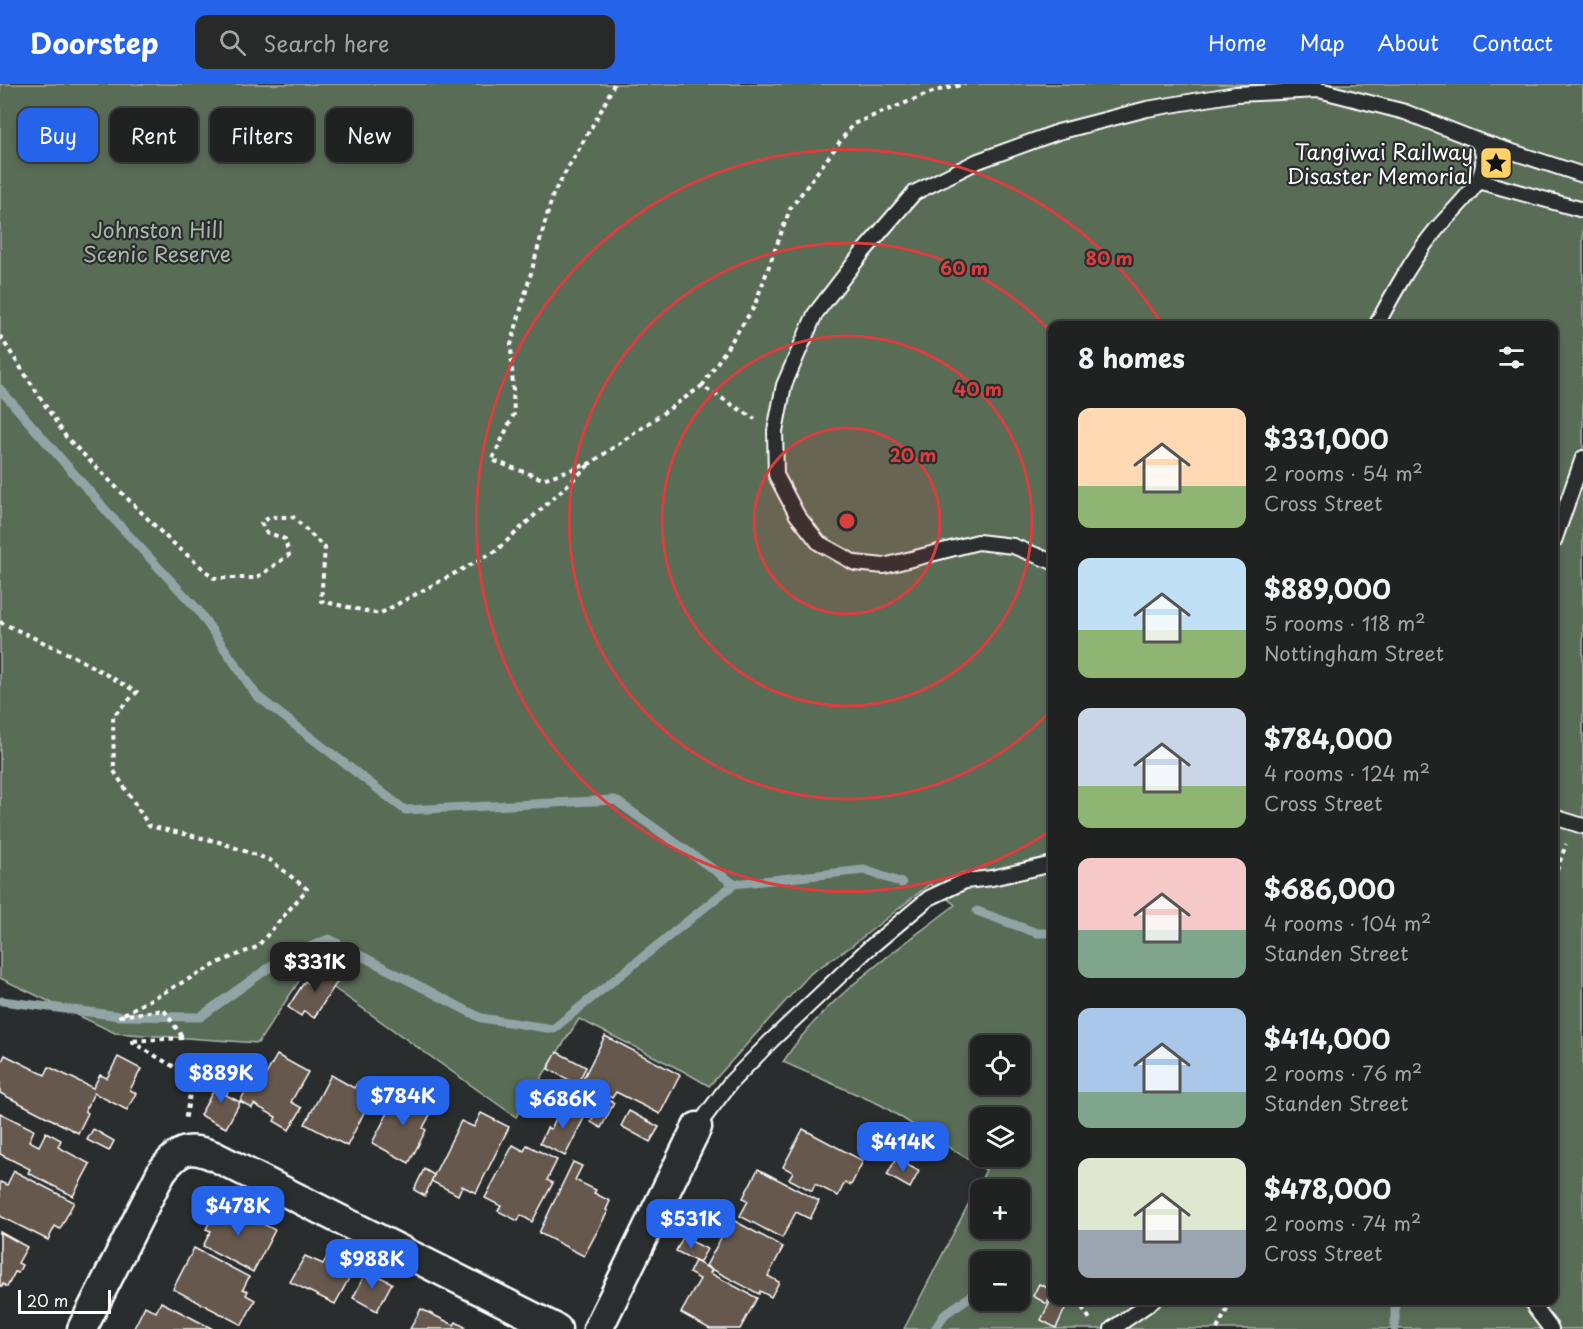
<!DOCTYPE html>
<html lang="en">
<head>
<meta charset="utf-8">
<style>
  body { margin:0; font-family:"Playpen Sans",sans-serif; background:#282a2a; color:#f1f3f6; height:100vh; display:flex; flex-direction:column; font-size:22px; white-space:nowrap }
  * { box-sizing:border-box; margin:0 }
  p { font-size:20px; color:#a2a4a5 }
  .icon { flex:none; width:33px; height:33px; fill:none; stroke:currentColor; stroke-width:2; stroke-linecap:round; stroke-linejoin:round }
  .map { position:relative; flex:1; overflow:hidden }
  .details { position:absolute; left:1048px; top:237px; width:510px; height:984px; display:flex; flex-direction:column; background:#202222; border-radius:12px; box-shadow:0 3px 9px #0003,0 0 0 2px #3d3f40 }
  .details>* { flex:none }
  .hud { position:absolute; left:18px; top:24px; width:570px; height:54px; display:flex; gap:12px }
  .controls { position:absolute; left:970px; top:951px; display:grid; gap:12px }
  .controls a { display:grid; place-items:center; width:60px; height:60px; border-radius:12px; background:#202222; box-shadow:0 3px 9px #0003,0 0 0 2px #3d3f40; font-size:30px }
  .scale { position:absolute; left:18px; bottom:15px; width:93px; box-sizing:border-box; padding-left:6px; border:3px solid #fff; border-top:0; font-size:16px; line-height:21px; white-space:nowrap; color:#fff; -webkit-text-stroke:4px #2a2d2e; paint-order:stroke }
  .price { position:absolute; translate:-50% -51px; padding:0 14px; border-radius:12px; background:#2563eb; color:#fff; font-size:20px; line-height:39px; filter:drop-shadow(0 2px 3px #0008) }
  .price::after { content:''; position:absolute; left:50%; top:36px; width:18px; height:14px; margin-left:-9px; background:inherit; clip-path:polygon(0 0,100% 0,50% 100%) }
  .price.current { background:#222; color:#fff }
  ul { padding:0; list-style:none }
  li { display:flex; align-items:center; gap:18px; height:150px; padding:0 30px }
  li span { display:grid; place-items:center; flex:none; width:168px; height:120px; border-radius:12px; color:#555 }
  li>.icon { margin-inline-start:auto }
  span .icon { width:72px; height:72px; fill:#fffc; stroke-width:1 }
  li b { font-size:26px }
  h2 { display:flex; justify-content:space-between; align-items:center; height:72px; padding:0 30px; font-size:26px }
  .tag { padding:0 21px; border-radius:12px; background:#202222; box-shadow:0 3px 9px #0003,0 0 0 2px #3d3f40; font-size:21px; line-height:54px }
  .tag.current { background:#2563eb; color:#fff }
  header { display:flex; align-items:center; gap:36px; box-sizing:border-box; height:84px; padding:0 30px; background:#2563eb; color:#fff }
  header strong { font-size:28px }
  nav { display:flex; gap:33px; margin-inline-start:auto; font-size:21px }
  .search { width:420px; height:54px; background:#282a2a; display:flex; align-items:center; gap:15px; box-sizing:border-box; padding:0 21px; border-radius:12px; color:#a2a4a5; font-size:22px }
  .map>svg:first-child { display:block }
  .green { fill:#596c57; stroke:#acb6ab; stroke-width:1.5; fill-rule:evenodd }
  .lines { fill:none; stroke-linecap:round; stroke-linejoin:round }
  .stream { stroke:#92a4a6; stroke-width:9 }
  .building { fill:#66584e; stroke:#fff; stroke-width:1.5 }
  .service-casing { stroke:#fff; stroke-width:18 }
  .minor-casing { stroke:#fff; stroke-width:33 }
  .path { stroke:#fff; stroke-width:4; stroke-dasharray:4.5 4.5; stroke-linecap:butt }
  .service { stroke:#2a2d2e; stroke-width:14 }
  .minor { stroke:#2a2d2e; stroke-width:28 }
  .ring { fill:none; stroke:#da3e3e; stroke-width:3 }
  .labels { text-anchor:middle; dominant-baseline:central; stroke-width:4.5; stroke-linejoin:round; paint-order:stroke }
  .poi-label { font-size:21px; fill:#fff; stroke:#2a2d2e; text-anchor:end }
  .park-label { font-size:21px; fill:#acb6ab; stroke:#2a2d2e }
  .centre { fill:#da3e3e; stroke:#2a2d2e; stroke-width:3 }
  .ring-label { font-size:18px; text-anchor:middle; font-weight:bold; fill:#da3e3e; stroke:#2a2d2e; stroke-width:4.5; stroke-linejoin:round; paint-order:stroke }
</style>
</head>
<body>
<header>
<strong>Doorstep</strong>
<div class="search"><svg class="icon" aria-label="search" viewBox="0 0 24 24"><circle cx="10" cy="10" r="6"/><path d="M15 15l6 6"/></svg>Search here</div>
<nav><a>Home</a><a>Map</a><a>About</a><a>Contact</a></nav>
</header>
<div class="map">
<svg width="1583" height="1245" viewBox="0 0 1583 1245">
  <rect width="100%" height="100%" fill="#2a2d2e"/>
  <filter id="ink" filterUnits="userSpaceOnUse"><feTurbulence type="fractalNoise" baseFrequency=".0167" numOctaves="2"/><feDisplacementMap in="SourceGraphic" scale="12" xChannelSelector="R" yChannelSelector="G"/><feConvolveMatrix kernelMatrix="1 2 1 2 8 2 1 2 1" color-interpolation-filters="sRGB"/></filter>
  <g filter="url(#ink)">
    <path class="green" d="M0,0h1583v1245h-679l82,-159 -105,-65 -98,-43c39,-62 114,-112 172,-157l-25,-21 -81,64 -38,25 -102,113 -24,-14 -106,-53 -63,98 -209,-148 -49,74 -143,-10 -115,-55zM1053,242h501v974h-501zM981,962h39v38h-39zM981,1034h39v38h-39zM981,1106h39v38h-39zM981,1178h39v38h-39z"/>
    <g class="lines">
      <g class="stream">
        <polyline points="0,305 110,431 198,526 257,612 405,726 615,716 734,800"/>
        <polyline points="977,827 1037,849 1053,849"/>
        <polyline points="2,917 120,932 200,933 281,875 329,855 481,934 553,945 734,800 864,786 902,799"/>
        <polyline points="1020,1196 1021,1196"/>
        <polyline points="935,1245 945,1230 981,1205"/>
        <polyline points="1395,1245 1395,1216"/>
      </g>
    </g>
    <g class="building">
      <polygon points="325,881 341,892 314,934 304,927 301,932 288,923 305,897 312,902"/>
      <polygon points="605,952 680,991 660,1030 616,1008 612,1014 581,999"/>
      <polygon points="557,968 586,983 577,1000 548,985"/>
      <polygon points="5,971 45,991 49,983 93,1004 100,991 107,994 118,973 141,985 130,1006 136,1009 127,1026 94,1009 85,1027 88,1029 78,1049 0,1009 0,981"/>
      <polygon points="277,971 308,988 291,1018 302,1024 289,1046 274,1037 276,1033 254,1020 252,1024 240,1017 252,996 260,1001"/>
      <polygon points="226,990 235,996 226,1011 240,1018 226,1044 200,1031 215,1004 217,1006"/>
      <polygon points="331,991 354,1004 358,998 375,1007 347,1062 305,1040"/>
      <polygon points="399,1008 433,1025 423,1044 426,1046 409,1079 372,1059"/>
      <polygon points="603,1013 614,1019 601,1044 591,1038"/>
      <polygon points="563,1019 586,1030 565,1072 540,1059 547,1044 551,1045"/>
      <polygon points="629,1027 659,1043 650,1058 621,1042"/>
      <polygon points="0,1029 34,1046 29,1057 39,1062 46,1048 61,1056 58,1063 90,1080 73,1112 28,1089 30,1085 0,1070"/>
      <polygon points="481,1029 509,1043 476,1109 462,1102 458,1111 431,1097 461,1037 474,1043"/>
      <polygon points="93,1045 114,1057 109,1067 87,1056"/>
      <polygon points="803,1045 863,1077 851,1101 845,1098 838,1112 815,1100 812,1107 789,1095 793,1088 783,1083"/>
      <polygon points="513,1061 524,1067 527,1061 557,1076 547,1096 553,1099 532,1138 521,1131 518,1137 498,1127 501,1122 485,1114"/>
      <polygon points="896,1075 919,1087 910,1104 887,1091"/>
      <polygon points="573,1078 582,1082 575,1096 596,1106 594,1109 610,1117 606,1126 608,1127 584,1172 539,1149"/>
      <polygon points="424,1085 434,1091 425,1112 414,1106"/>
      <polygon points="758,1085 819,1117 810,1135 796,1128 782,1154 740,1132 748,1117 743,1114"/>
      <polygon points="14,1087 74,1118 60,1145 55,1142 48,1156 0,1132 0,1098 7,1101"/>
      <polygon points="220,1118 275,1146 253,1188 203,1162 211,1147 206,1145"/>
      <polygon points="731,1135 783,1163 768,1192 779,1198 771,1213 760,1207 759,1210 706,1182"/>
      <polygon points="0,1148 27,1163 18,1179 22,1181 18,1189 15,1188 7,1203 3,1200 2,1203 0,1202"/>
      <polygon points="683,1153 707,1165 699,1179 676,1167"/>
      <polygon points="194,1164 249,1193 243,1205 248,1207 246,1211 255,1216 242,1241 173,1205"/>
      <polygon points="328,1171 355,1183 335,1220 290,1198 305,1172 323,1180"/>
      <polygon points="695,1177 712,1186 710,1189 757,1214 740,1245 710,1245 681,1229 700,1195 689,1189"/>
      <polygon points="367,1186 392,1199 377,1227 353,1214"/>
      <polygon points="1039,1200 1053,1206 1047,1220 1033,1212"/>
      <polygon points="1053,1212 1053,1216 1069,1216 1056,1244 1041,1236"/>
      <polygon points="161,1218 213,1245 135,1245 134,1244 145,1222 156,1228"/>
      <polygon points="421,1225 454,1241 456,1238 465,1243 464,1245 410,1245"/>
    </g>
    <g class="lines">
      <defs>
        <g id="service">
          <polyline points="1476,56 1583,91"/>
          <polyline points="1478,97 1583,126"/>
          <polyline points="1554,457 1583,374"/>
          <path d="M1053,478l-40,-16 -35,-4 -94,24 -29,-3 -36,-20 -22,-28 -21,-40 -1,-44 9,-46 31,-71 48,-62 51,-59 64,-32 80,-29 89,-23 89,-15 83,-4 86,22 71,28c10,12 9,28 1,42 -11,18 -29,33 -42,49 -23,28 -42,63 -59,95"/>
          <polyline points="1554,733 1583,742"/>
          <polyline points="697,1043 731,998 771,957 867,866 929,814 965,797 992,794 1053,780"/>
          <polyline points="1532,1216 1535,1224 1551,1245"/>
          <polyline points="1112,1245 1154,1216"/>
        </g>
        <g id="minor">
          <path d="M82,1245l80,-158c17,-21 26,-26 52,-15l343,173"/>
          <polyline points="598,1245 697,1043"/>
        </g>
      </defs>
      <use href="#service" class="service-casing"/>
      <use href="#minor" class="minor-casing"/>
      <g class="path">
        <polyline points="614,0 603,23 553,110 511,261 514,330 492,376 543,395 591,379 702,302 755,335"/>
        <polyline points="0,252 66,353 165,452 214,494 256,494 289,471 285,455 266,448 261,439 270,433 293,433 325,464 321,517 379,530 496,467 591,379"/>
        <polyline points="702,302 754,223 790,125 853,40 935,7 965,0"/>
        <polyline points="0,538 77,574 137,608 113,632 114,687 149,742 219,758 270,776 307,805 257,863 222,877 120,932 164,926 183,954"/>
        <polyline points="1554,795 1566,760"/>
        <polyline points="183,954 130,957 193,994 185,1037"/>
        <polyline points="1077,1216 1092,1238"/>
        <polyline points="1217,1245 1232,1216"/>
      </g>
      <use href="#service" class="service"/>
      <use href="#minor" class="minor"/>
    </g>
  </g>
  <circle cx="847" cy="437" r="93" fill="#da3e3e" fill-opacity=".12"/>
  <g class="ring">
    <circle cx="847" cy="437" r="93"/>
    <circle cx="847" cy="437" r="185"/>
    <path d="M1052 625A278 278 0 1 1 1052 249"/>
    <path d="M1052 746A371 371 0 1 1 1162 240"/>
  </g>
  <defs>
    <symbol id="sight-square" viewBox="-11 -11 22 22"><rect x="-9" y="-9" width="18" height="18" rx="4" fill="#ffd166" stroke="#2a2d2e"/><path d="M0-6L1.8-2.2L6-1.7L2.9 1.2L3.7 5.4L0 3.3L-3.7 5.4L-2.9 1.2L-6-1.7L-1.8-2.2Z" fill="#111"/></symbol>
  </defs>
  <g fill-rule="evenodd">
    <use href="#sight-square" x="1477" y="60" width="38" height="38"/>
  </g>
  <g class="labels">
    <g class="poi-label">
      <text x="1473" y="67">Tangiwai Railway<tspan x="1473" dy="24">Disaster Memorial</tspan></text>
    </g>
    <g class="park-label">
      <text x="157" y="145">Johnston Hill<tspan x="157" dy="24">Scenic Reserve</tspan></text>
    </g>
  </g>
  <circle cx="847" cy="437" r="9" class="centre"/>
  <g class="ring-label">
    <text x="1109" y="181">80 m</text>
    <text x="964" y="191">60 m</text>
    <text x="978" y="312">40 m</text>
    <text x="913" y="378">20 m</text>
  </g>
</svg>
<div class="controls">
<a><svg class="icon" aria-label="locate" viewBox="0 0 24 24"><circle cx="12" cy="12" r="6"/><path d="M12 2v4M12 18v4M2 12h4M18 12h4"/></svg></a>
<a><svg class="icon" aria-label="layers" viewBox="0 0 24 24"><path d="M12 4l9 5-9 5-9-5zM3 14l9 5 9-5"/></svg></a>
<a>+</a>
<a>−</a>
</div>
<div class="scale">20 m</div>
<b class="price current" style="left:315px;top:909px">$331K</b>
<b class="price" style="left:221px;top:1020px">$889K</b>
<b class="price" style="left:403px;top:1043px">$784K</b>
<b class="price" style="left:563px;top:1046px">$686K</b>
<b class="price" style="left:903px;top:1089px">$414K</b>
<b class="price" style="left:238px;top:1153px">$478K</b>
<b class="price" style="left:691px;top:1166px">$531K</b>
<b class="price" style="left:372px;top:1206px">$988K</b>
<div class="hud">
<a class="tag current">Buy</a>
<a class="tag">Rent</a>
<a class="tag">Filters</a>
<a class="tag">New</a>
</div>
<section class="details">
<h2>8 homes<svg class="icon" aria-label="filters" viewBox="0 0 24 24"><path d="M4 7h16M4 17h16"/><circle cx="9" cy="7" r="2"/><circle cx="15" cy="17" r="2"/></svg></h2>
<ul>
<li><span style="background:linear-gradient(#ffd9b3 65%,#8fb573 0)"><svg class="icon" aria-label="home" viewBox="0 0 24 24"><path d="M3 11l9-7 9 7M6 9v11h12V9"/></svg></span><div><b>$331,000</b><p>2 rooms · 54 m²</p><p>Cross Street</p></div></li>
<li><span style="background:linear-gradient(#bfe0f5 60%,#8fb573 0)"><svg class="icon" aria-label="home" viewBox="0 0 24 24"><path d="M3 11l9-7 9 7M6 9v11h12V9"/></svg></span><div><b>$889,000</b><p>5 rooms · 118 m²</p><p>Nottingham Street</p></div></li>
<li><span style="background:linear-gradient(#c9d6e8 65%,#8fb573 0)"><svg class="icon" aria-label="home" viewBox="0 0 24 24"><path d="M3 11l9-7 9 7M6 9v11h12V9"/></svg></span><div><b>$784,000</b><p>4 rooms · 124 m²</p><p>Cross Street</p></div></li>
<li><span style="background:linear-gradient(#f6c9c9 60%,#7fa58c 0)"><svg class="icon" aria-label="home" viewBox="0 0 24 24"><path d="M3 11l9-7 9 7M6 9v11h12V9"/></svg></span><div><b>$686,000</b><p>4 rooms · 104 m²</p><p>Standen Street</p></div></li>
<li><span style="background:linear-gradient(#a9c7e8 70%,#7fa58c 0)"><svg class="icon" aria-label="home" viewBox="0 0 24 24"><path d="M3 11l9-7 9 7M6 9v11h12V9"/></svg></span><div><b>$414,000</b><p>2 rooms · 76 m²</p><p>Standen Street</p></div></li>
<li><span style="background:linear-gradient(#dfe7d0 60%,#9aa5b1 0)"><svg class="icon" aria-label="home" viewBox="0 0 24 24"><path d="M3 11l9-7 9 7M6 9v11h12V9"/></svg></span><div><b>$478,000</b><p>2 rooms · 74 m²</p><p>Cross Street</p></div></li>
</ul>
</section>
</div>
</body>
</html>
